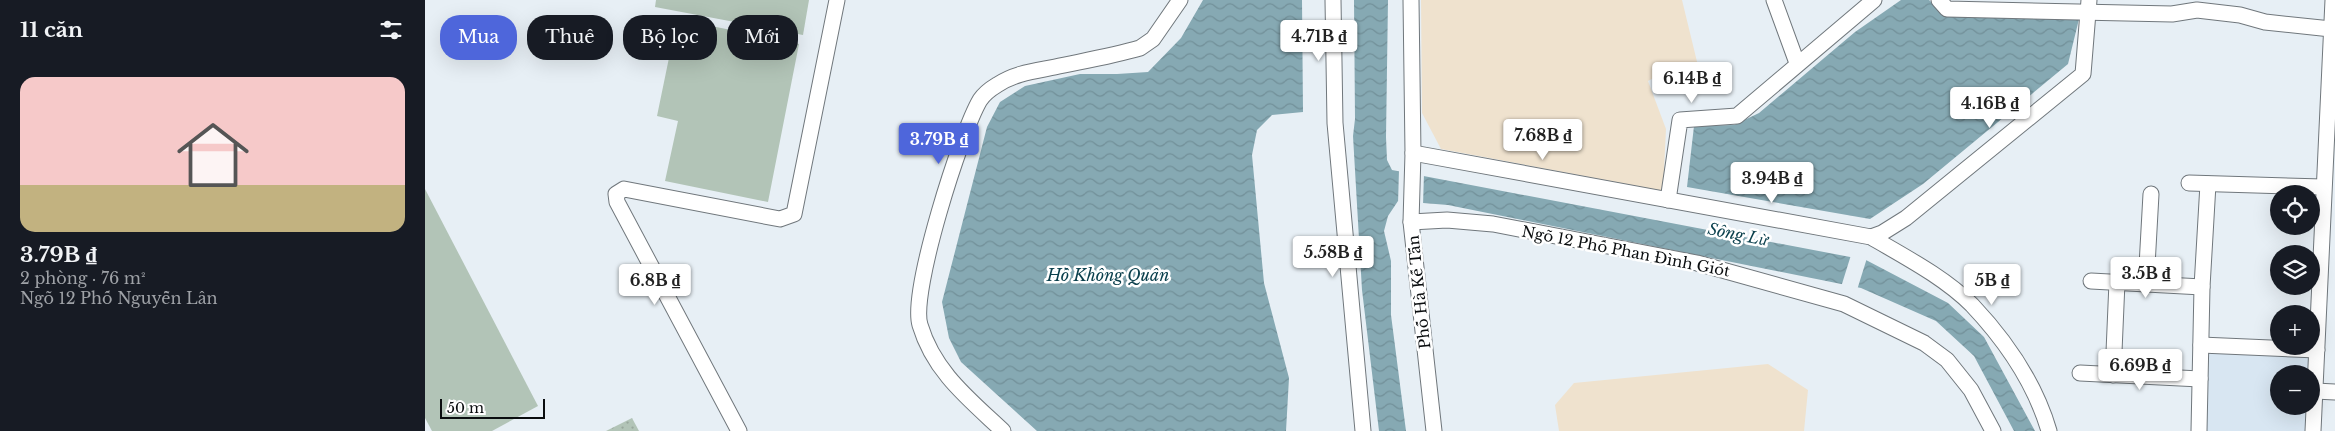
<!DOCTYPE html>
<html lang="vi">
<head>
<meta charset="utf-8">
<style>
  body { margin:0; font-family:"Libre Baskerville",serif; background:#242831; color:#f1f3f6; height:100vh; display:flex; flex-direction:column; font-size:19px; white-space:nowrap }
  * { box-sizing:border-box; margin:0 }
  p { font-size:16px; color:#9ea1a6 }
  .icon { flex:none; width:28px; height:28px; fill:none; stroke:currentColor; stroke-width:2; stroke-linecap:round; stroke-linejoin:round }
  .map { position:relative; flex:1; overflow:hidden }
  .panel { display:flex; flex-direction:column; background:#171b24; width:425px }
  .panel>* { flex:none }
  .guide { position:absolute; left:15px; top:15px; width:475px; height:45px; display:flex; gap:10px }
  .buttons { position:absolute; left:1845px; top:185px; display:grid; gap:10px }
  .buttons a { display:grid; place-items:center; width:50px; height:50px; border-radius:50%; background:#171b24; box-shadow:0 5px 20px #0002; font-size:25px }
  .scale { position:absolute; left:15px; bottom:12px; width:105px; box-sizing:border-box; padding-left:5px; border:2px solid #0a0d0f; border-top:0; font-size:14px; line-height:18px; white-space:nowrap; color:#0a0d0f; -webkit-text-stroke:4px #fff; paint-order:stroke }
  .price { position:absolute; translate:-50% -42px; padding:0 11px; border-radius:5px; background:#fff; color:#222; font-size:16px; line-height:32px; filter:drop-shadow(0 1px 2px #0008) }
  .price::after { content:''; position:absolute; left:50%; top:30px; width:15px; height:11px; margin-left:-8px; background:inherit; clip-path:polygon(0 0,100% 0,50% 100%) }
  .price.on { background:#4e66db; color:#fff }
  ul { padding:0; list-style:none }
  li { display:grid; align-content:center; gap:10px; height:265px; padding:0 20px }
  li+li { border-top:1px solid #363941 }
  li span { display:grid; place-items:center; height:155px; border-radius:15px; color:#555 }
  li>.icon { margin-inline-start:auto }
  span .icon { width:90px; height:90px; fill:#fffc; stroke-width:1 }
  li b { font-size:21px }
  h2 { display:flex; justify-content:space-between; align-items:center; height:60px; padding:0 20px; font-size:21px }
  .chip { padding:0 18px; border-radius:20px; background:#171b24; box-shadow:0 5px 20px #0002; font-size:18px; line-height:45px }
  .chip.on { background:#4e66db; color:#fff }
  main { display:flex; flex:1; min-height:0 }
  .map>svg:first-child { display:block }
  .built { fill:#d8e6f2 }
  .industrial { fill:#efe2ce }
  .grass { fill:url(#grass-dots) }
  .pitch { fill:#b2c4b7 }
  .water { fill:url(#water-waves) }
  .pier { fill:#e7eff5 }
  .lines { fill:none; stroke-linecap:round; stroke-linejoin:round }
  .canal { stroke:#86a9b3; stroke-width:15 }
  .minor-casing { stroke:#70777c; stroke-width:17 }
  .minor { stroke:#fff; stroke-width:15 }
  .labels { text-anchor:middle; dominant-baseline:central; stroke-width:5; stroke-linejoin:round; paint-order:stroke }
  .street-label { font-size:15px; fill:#0a0d0f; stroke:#fff }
  .water-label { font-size:16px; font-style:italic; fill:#0b404d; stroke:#fff }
</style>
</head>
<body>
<main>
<section class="panel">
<h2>11 căn<svg class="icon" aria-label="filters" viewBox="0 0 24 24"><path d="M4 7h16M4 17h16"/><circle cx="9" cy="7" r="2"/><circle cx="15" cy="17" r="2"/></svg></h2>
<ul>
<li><span style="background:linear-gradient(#f6c9c9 70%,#c2b280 0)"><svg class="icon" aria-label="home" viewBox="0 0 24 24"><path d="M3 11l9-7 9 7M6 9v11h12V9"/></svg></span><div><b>3.79B ₫</b><p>2 phòng · 76 m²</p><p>Ngõ 12 Phố Nguyễn Lân</p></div></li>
</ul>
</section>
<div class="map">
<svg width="1910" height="431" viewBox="0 0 1910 431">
  <defs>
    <pattern id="grass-dots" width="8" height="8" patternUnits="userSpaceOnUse" patternTransform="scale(1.25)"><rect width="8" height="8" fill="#b2c4b7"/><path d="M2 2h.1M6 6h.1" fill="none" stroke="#98a79c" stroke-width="1.8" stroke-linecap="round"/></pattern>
    <pattern id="water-waves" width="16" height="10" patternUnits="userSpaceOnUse" patternTransform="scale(1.25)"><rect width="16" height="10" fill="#86a9b3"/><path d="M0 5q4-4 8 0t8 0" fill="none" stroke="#729099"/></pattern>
  </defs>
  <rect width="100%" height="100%" fill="#e7eff5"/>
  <polygon class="built" points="1784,353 1886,357 1886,374 1854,374 1854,406 1884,406 1883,431 1781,431"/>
  <g class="industrial">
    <polygon points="996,0 1257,0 1275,74 1251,87 1242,71 1223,81 1241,129 1238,191 1016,149 997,113"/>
    <polygon points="1343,364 1383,390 1379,431 1134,431 1130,405 1149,383"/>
  </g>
  <polygon class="grass" points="207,418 214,431 181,431"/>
  <g class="pitch">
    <polygon points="231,0 384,0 378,35 230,7"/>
    <polygon points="252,19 374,44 343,202 240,181 253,121 232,116"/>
    <polygon points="0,189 113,406 67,431 7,431 0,418"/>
  </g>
  <g class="water">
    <polygon points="778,0 877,0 878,112 847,115 832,130 827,155 839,283 864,378 861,431 612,431 536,362 524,338 517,302 562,127 575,102 600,86 655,74 692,74 723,72 756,38"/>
    <polygon points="929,0 963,0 961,137 962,160 967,170 1441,260 1523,303 1559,337 1610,431 1589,431 1549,356 1511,321 1436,288 1023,205 973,201 963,216 959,231 966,261 966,315 981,431 954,431 937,290 928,136 930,119"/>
    <polygon points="1476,0 1504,0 1519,14 1654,19 1643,64 1498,184 1445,219 1262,187 1269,126 1309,125 1334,113 1430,32"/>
  </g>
  <g class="pier">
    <polygon points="974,170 999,173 998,205 973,204"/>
    <polygon points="1426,255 1442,258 1432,290 1416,287"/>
  </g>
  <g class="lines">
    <polyline class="canal" points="877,40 891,40"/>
    <defs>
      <g id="minor">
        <polyline points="908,0 910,123 938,431"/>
        <polyline points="986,0 988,153 986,222 1009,431"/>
        <polyline points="1349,0 1372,63"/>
        <polyline points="1514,0 1522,9 1747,14 1772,10 1815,15 1840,22 1906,29"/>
        <path d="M988,153l458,84c34,20 73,40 101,68 34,36 63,78 77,126"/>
        <polyline points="1764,183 1898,187"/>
        <polyline points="1243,200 1255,120 1312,116 1449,0"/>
        <polyline points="986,222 1022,220 1068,224 1272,263 1419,304 1499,343 1522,360 1546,390 1568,431"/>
        <polyline points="1446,237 1457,233 1481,218 1658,74 1664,0"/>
        <polyline points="1666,281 1777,287"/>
        <polyline points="1721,284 1726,194"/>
        <polyline points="1776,345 1892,350"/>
        <polyline points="1655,373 1775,379"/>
        <polyline points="1688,375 1692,282"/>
        <polyline points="1890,391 1910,392"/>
        <polyline points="314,431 192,202 191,194 199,189 355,219 369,214 412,0"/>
        <path d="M578,431c-34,-32 -69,-59 -83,-106 -10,-33 41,-193 60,-225 4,-6 12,-12 17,-15 18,-12 38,-14 58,-18 28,-6 57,-11 85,-19l13,-9 27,-39"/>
        <polyline points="1774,431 1777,287 1783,184"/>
        <polyline points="1888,431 1908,0"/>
      </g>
    </defs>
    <use href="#minor" class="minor-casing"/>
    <use href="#minor" class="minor"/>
  </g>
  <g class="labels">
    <g class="street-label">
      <text transform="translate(1201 251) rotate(11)">Ngõ 12 Phố Phan Đình Giót</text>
      <text transform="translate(994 292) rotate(-96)">Phố Hà Kế Tấn</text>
    </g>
    <g class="water-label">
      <text transform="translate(1313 234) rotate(11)">Sông Lừ</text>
      <text x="683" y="275">Hồ Không Quân</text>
    </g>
  </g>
</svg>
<div class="buttons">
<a><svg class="icon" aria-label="locate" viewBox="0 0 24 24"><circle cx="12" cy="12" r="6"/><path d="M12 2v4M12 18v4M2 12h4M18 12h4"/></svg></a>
<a><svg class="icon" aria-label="layers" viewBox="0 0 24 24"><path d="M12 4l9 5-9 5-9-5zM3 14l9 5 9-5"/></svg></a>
<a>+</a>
<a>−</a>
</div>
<div class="scale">50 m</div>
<b class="price" style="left:894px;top:62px">4.71B ₫</b>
<b class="price" style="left:1267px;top:104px">6.14B ₫</b>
<b class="price" style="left:1565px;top:129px">4.16B ₫</b>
<b class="price" style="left:1118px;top:161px">7.68B ₫</b>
<b class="price on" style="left:514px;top:165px">3.79B ₫</b>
<b class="price" style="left:1347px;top:204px">3.94B ₫</b>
<b class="price" style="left:908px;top:278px">5.58B ₫</b>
<b class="price" style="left:1721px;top:299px">3.5B ₫</b>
<b class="price" style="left:230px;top:306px">6.8B ₫</b>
<b class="price" style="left:1567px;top:306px">5B ₫</b>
<b class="price" style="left:1715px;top:391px">6.69B ₫</b>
<div class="guide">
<a class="chip on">Mua</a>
<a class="chip">Thuê</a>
<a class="chip">Bộ lọc</a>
<a class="chip">Mới</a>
</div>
</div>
</main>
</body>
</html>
